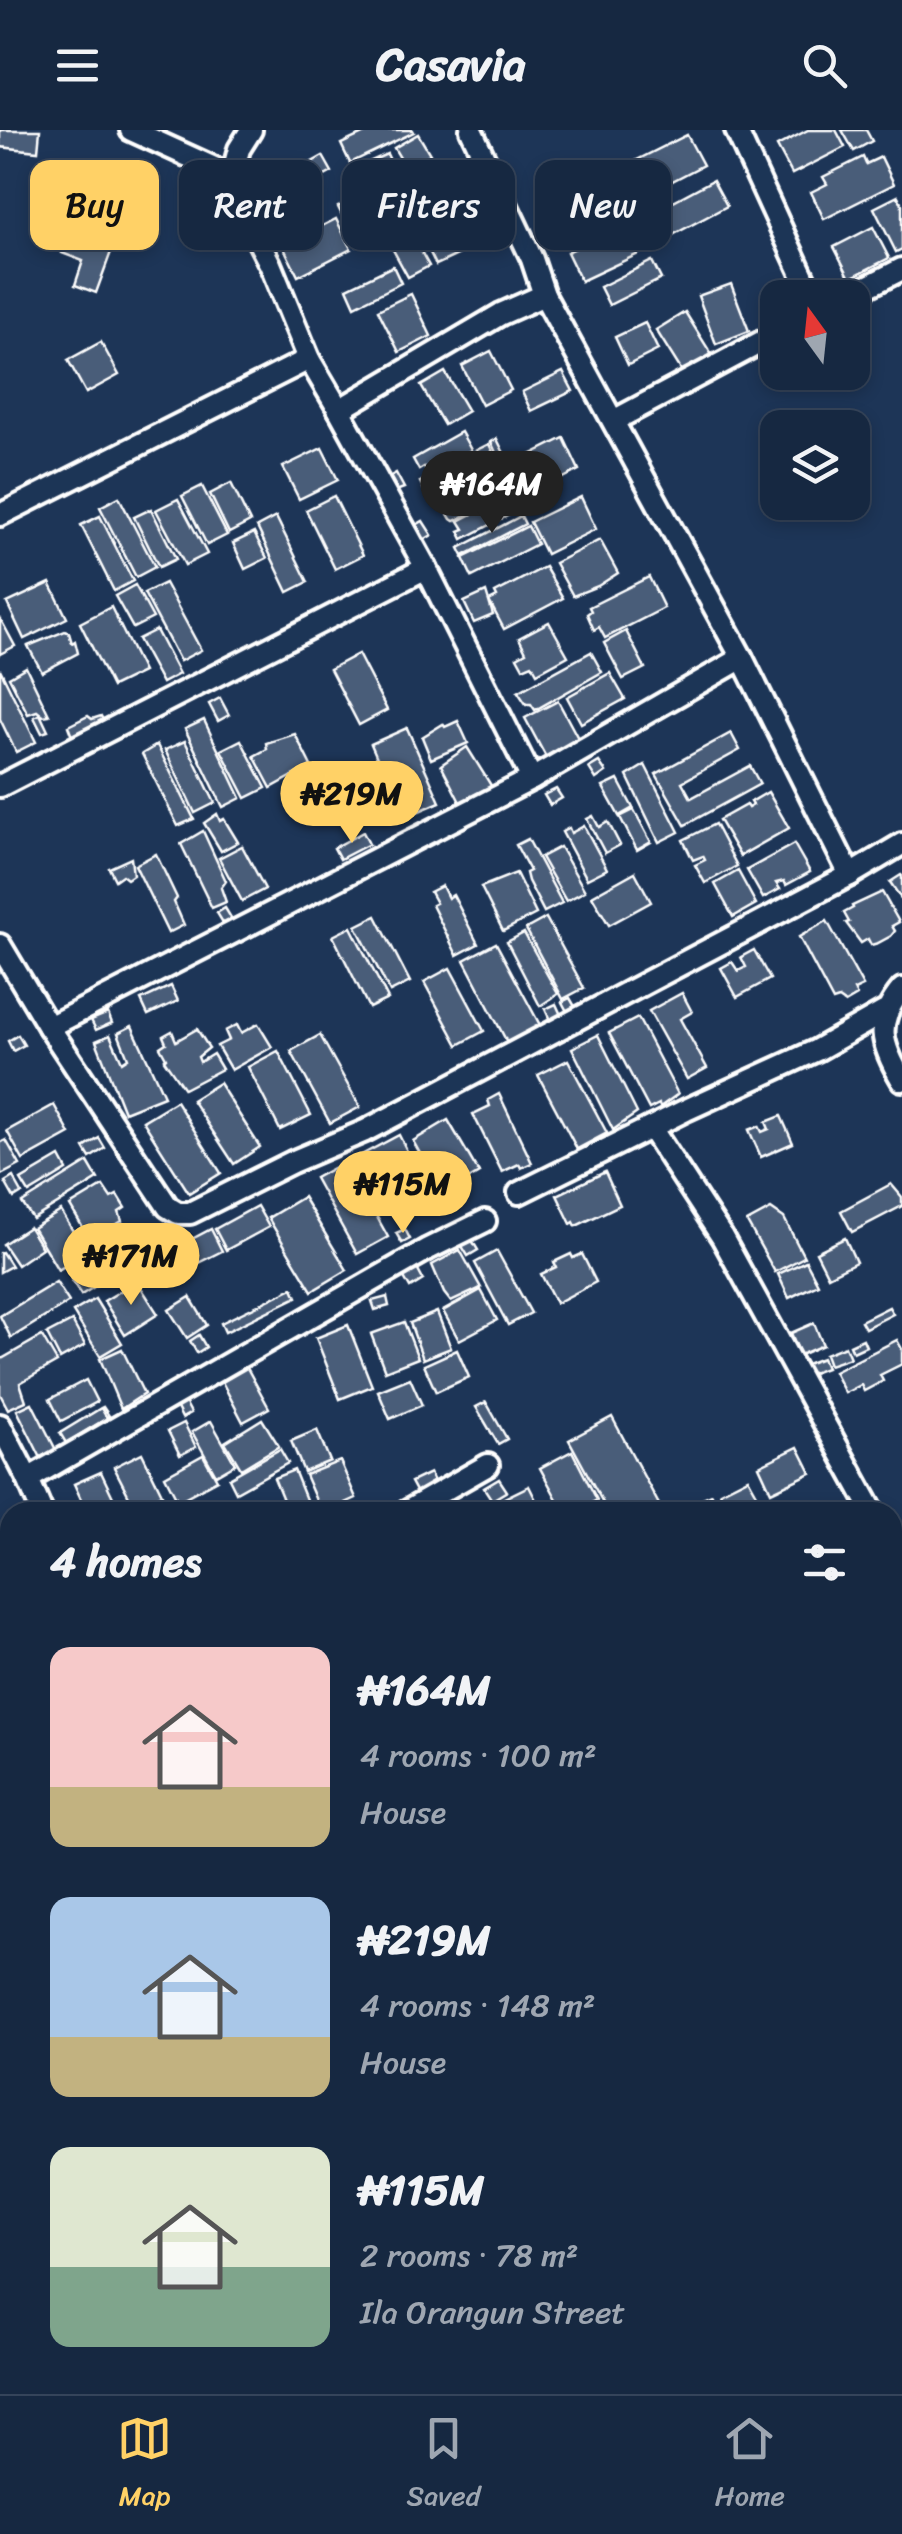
<!DOCTYPE html>
<html lang="en">
<head>
<meta charset="utf-8">
<style>
  body { margin:0; font-family:Sriracha,sans-serif; background:#23344c; color:#f1f3f6; height:100vh; display:flex; flex-direction:column; font-size:38px; white-space:nowrap }
  * { box-sizing:border-box; margin:0 }
  p { font-size:32px; color:#9ea6b1 }
  .icon { flex:none; width:55px; height:55px; fill:none; stroke:currentColor; stroke-width:2; stroke-linecap:round; stroke-linejoin:round }
  .map { position:relative; flex:1; overflow:hidden }
  .drawer { position:absolute; left:0px; top:1372px; width:902px; height:892px; display:flex; flex-direction:column; background:#162841; border-radius:30px 30px 0 0; box-shadow:0 5px 15px #0003,0 0 0 2px #35445a }
  .drawer>* { flex:none }
  .top-card { position:absolute; left:30px; top:30px; width:842px; height:90px; display:flex; gap:20px }
  .needle { width:65px; rotate:345deg }
  .buttons { position:absolute; left:760px; top:150px; display:grid; gap:20px }
  .buttons a { display:grid; place-items:center; width:110px; height:110px; border-radius:20px; background:#162841; box-shadow:0 5px 15px #0003,0 0 0 2px #35445a; font-size:50px }
  .price { position:absolute; translate:-50% -85px; padding:0 22px; border-radius:35px; background:#ffd166; color:#111; font-size:32px; line-height:65px; filter:drop-shadow(0 2px 5px #0008) }
  .price::after { content:''; position:absolute; left:50%; top:60px; width:30px; height:22px; margin-left:-15px; background:inherit; clip-path:polygon(0 0,100% 0,50% 100%) }
  .price.selected { background:#222; color:#fff }
  ul { padding:0; list-style:none }
  li { display:flex; align-items:center; gap:30px; height:250px; padding:0 50px }
  li span { display:grid; place-items:center; flex:none; width:280px; height:200px; border-radius:20px; color:#555 }
  li>.icon { margin-inline-start:auto }
  span .icon { width:120px; height:120px; fill:#fffc; stroke-width:1 }
  li b { font-size:42px }
  h2 { display:flex; justify-content:space-between; align-items:center; height:120px; padding:0 50px; font-size:42px }
  .chip { padding:0 35px; border-radius:20px; background:#162841; box-shadow:0 5px 15px #0003,0 0 0 2px #35445a; font-size:35px; line-height:90px }
  .chip.selected { background:#ffd166; color:#111 }
  header { display:flex; justify-content:space-between; align-items:center; height:130px; padding:0 50px; background:#162841; font-size:45px; font-weight:700 }
  .tabs { display:flex; justify-content:space-around; align-items:center; height:140px; border-top:2px solid #35445a; background:#162841; font-size:28px; color:#9ea6b1 }
  .tabs a { display:grid; justify-items:center; gap:5px }
  .tabs .selected { color:#ffd166 }
  .map>svg:first-child { display:block }
  .building { fill:#4a5d79; stroke:#fff; stroke-width:2.5 }
  .lines { fill:none; stroke-linecap:round; stroke-linejoin:round }
  .minor-casing { stroke:#fff; stroke-width:28 }
  .minor { stroke:#1d3557; stroke-width:20 }
</style>
</head>
<body>
<header><svg class="icon" aria-label="menu" viewBox="0 0 24 24"><path d="M4 6h16M4 12h16M4 18h16"/></svg>Casavia<svg class="icon" aria-label="search" viewBox="0 0 24 24"><circle cx="10" cy="10" r="6"/><path d="M15 15l6 6"/></svg></header>
<div class="map">
<svg width="902" height="2264" viewBox="0 0 902 2264">
  <rect width="100%" height="100%" fill="#1d3557"/>
  <filter id="ink" filterUnits="userSpaceOnUse"><feTurbulence type="fractalNoise" baseFrequency=".01" numOctaves="2"/><feDisplacementMap in="SourceGraphic" scale="20" xChannelSelector="R" yChannelSelector="G"/><feConvolveMatrix kernelMatrix="1 2 1 2 8 2 1 2 1" color-interpolation-filters="sRGB"/></filter>
  <g filter="url(#ink)">
    <g class="building">
      <polygon points="0,0 40,0 38,21 0,17"/>
      <polygon points="371,0 413,0 414,2 350,33 341,14"/>
      <polygon points="808,0 836,0 845,17 792,44 777,16"/>
      <polygon points="842,0 866,0 872,11 854,21"/>
      <polygon points="418,4 430,24 406,38 394,18"/>
      <polygon points="687,5 703,35 653,61 637,30"/>
      <polygon points="387,24 396,43 360,59 351,40"/>
      <polygon points="323,26 332,42 268,77 260,61"/>
      <polygon points="863,27 866,34 881,27 894,54 824,89 811,62 827,54 823,47"/>
      <polygon points="118,39 153,46 140,105 105,98"/>
      <polygon points="713,50 727,76 665,109 651,83"/>
      <polygon points="364,64 383,103 357,116 338,77"/>
      <polygon points="898,66 902,74 902,119 896,122 874,78"/>
      <polygon points="477,76 492,109 436,135 420,102"/>
      <polygon points="336,89 351,119 298,146 283,116"/>
      <polygon points="634,91 647,120 581,151 567,122"/>
      <polygon points="71,96 115,111 96,163 75,155 83,131 62,123"/>
      <polygon points="407,96 429,136 408,147 386,107"/>
      <polygon points="873,97 889,128 850,148 834,117"/>
      <polygon points="652,131 661,149 609,175 600,157"/>
      <polygon points="393,136 401,153 355,176 347,158"/>
      <polygon points="731,154 749,201 716,214 698,166"/>
      <polygon points="411,164 431,206 399,222 378,180"/>
      <polygon points="685,182 712,225 683,243 656,200"/>
      <polygon points="645,193 658,220 628,235 615,207"/>
      <polygon points="101,212 119,245 86,263 68,230"/>
      <polygon points="491,221 511,260 482,275 462,236"/>
      <polygon points="445,242 468,281 444,295 421,256"/>
      <polygon points="563,242 573,261 531,281 522,262"/>
      <polygon points="461,302 471,320 428,344 424,337 419,340 413,329"/>
      <polygon points="564,308 579,340 526,367 510,335"/>
      <polygon points="497,309 507,329 501,333 491,312"/>
      <polygon points="489,314 498,333 464,350 457,330"/>
      <polygon points="322,318 338,350 299,369 283,337"/>
      <polygon points="454,336 463,354 434,369 430,362 426,364 420,352"/>
      <polygon points="396,343 404,358 396,361 389,347"/>
      <polygon points="490,346 501,368 454,391 451,389 445,379 452,375 451,366"/>
      <polygon points="231,353 250,392 229,403 210,364"/>
      <polygon points="202,356 227,405 207,415 182,366"/>
      <polygon points="511,364 519,380 463,409 459,401 464,399 459,391"/>
      <polygon points="334,366 363,425 335,439 306,380"/>
      <polygon points="119,367 155,437 136,447 100,377"/>
      <polygon points="581,367 596,399 546,424 530,392"/>
      <polygon points="178,369 207,424 185,435 156,380"/>
      <polygon points="151,379 176,429 159,437 134,387"/>
      <polygon points="100,386 133,451 114,461 81,395"/>
      <polygon points="521,386 525,394 463,426 459,418"/>
      <polygon points="276,387 308,452 288,462 257,397"/>
      <polygon points="423,391 432,405 420,412 411,398"/>
      <polygon points="528,396 537,414 472,447 463,428"/>
      <polygon points="254,403 267,428 245,439 233,413"/>
      <polygon points="600,410 618,443 598,456 573,466 555,433"/>
      <polygon points="545,437 563,468 504,499 489,471 497,467 495,463"/>
      <polygon points="649,447 664,478 605,508 599,497 594,500 587,484 591,481 589,477"/>
      <polygon points="50,453 67,488 24,509 7,473"/>
      <polygon points="165,453 201,520 180,531 144,463"/>
      <polygon points="135,455 153,488 133,498 115,466"/>
      <polygon points="486,462 493,485 474,493 464,472"/>
      <polygon points="111,477 143,542 112,557 80,493"/>
      <polygon points="0,488 15,516 0,524"/>
      <polygon points="549,492 568,526 537,543 532,534 523,538 517,527 526,522 519,508"/>
      <polygon points="156,500 179,544 162,553 138,509"/>
      <polygon points="65,501 69,503 72,513 75,511 78,523 42,542 28,516"/>
      <polygon points="626,501 645,538 623,549 604,513"/>
      <polygon points="591,522 602,542 535,580 531,574 526,574 518,562"/>
      <polygon points="358,524 387,580 359,595 330,539"/>
      <polygon points="26,537 49,585 43,586 37,581 28,584 9,547"/>
      <polygon points="0,539 36,612 16,622 0,589"/>
      <polygon points="610,543 625,569 581,593 567,567"/>
      <polygon points="220,568 229,585 218,591 209,574"/>
      <polygon points="558,571 580,612 547,629 525,588"/>
      <polygon points="40,584 48,601 42,603 34,587"/>
      <polygon points="88,586 92,589 101,586 106,597 74,612 68,596"/>
      <polygon points="204,590 241,668 223,677 185,599"/>
      <polygon points="458,591 468,613 431,629 422,607 443,594 445,597"/>
      <polygon points="407,598 440,672 403,688 371,614"/>
      <polygon points="731,603 740,620 682,652 691,668 750,636 760,654 685,695 656,644"/>
      <polygon points="295,604 311,636 271,658 254,626 267,619 266,613"/>
      <polygon points="241,610 266,658 246,668 221,620"/>
      <polygon points="185,611 215,673 195,683 165,620"/>
      <polygon points="157,615 194,689 178,696 142,624"/>
      <polygon points="467,617 492,657 461,674 441,635"/>
      <polygon points="599,632 606,642 596,649 589,638"/>
      <polygon points="645,635 679,702 659,712 627,646"/>
      <polygon points="618,650 633,678 619,686 603,657"/>
      <polygon points="556,659 562,668 550,675 544,665"/>
      <polygon points="768,662 789,698 740,726 719,690 746,675 748,678 753,675 751,672"/>
      <polygon points="634,680 651,712 637,720 620,687"/>
      <polygon points="217,684 220,691 224,689 238,712 221,721 204,693"/>
      <polygon points="593,686 599,697 608,692 620,715 605,723 587,689"/>
      <polygon points="715,694 737,736 705,753 695,735 705,730 703,726 693,730 683,710"/>
      <polygon points="584,696 607,739 587,749 562,702 569,698 571,703"/>
      <polygon points="203,701 226,751 221,758 226,772 212,778 181,714"/>
      <polygon points="363,702 369,714 340,729 334,718"/>
      <polygon points="528,709 562,773 544,782 528,751 526,743 530,741 516,715"/>
      <polygon points="794,714 810,742 786,755 784,751 776,753 780,759 763,768 747,740"/>
      <polygon points="242,716 265,759 242,771 219,728"/>
      <polygon points="560,717 585,761 566,771 541,727"/>
      <polygon points="156,724 177,768 174,772 184,795 168,803 135,735"/>
      <polygon points="131,728 133,745 127,749 122,745 115,750 109,738"/>
      <polygon points="738,741 756,774 733,787 715,754"/>
      <polygon points="635,742 651,772 609,795 592,766"/>
      <polygon points="516,743 536,784 503,801 481,757"/>
      <polygon points="901,745 902,746 902,770 890,752"/>
      <polygon points="442,756 448,768 453,765 478,814 457,825 432,775 436,773 430,762"/>
      <polygon points="882,762 899,792 892,796 895,801 891,806 878,813 871,815 868,809 861,813 846,793 849,792 844,783 853,778 852,776"/>
      <polygon points="225,778 233,791 225,796 217,783"/>
      <polygon points="376,786 410,852 390,862 356,796"/>
      <polygon points="546,788 584,858 563,869 526,799"/>
      <polygon points="827,791 863,856 854,860 857,866 845,873 839,869 833,871 799,807"/>
      <polygon points="351,797 388,869 369,878 333,806"/>
      <polygon points="524,803 558,864 540,876 507,812"/>
      <polygon points="496,813 541,897 508,914 464,830"/>
      <polygon points="754,820 770,849 737,867 721,838 732,832 738,841 746,837 741,827"/>
      <polygon points="450,838 484,901 458,915 424,852"/>
      <polygon points="171,856 178,871 148,885 141,870"/>
      <polygon points="682,863 692,882 680,889 707,938 687,949 649,881"/>
      <polygon points="570,868 577,880 569,885 562,872"/>
      <polygon points="556,874 561,885 550,890 545,879"/>
      <polygon points="108,883 112,893 96,900 91,890"/>
      <polygon points="638,888 678,964 660,977 659,974 649,979 609,903"/>
      <polygon points="258,894 272,917 231,940 217,916 229,910 225,901 237,895 241,903"/>
      <polygon points="132,896 164,966 124,982 96,911 110,905 122,932 128,928 118,903"/>
      <polygon points="197,899 209,918 198,927 200,932 213,924 222,939 184,959 164,930 166,928 160,917 166,913 163,906 172,901 176,911"/>
      <polygon points="18,905 24,915 13,921 8,911"/>
      <polygon points="320,905 360,977 330,993 291,921"/>
      <polygon points="598,905 637,983 613,1000 572,918"/>
      <polygon points="278,921 311,985 280,1000 248,937"/>
      <polygon points="568,930 607,1003 577,1019 538,945"/>
      <polygon points="219,953 260,1017 234,1034 192,970"/>
      <polygon points="499,964 532,1033 521,1038 519,1034 502,1042 473,984 490,976 488,970"/>
      <polygon points="176,971 221,1043 189,1063 143,991"/>
      <polygon points="54,975 70,1004 23,1030 7,1001"/>
      <polygon points="781,986 793,1013 761,1027 749,1000 759,996 762,1002 769,999 766,992"/>
      <polygon points="448,990 479,1043 443,1064 413,1011"/>
      <polygon points="399,1005 413,1033 369,1056 354,1029"/>
      <polygon points="99,1008 105,1018 90,1028 84,1018"/>
      <polygon points="6,1010 20,1035 1,1045 0,1013"/>
      <polygon points="60,1027 67,1040 29,1063 21,1050"/>
      <polygon points="346,1031 388,1107 357,1124 315,1048"/>
      <polygon points="88,1032 98,1049 33,1089 22,1073"/>
      <polygon points="605,1042 620,1075 576,1096 574,1092 571,1094 557,1065"/>
      <polygon points="13,1047 22,1063 14,1068 5,1052"/>
      <polygon points="891,1054 902,1067 902,1076 852,1102 841,1081"/>
      <polygon points="103,1056 111,1068 117,1065 125,1078 119,1082 122,1091 90,1110 70,1076"/>
      <polygon points="303,1067 347,1140 312,1161 268,1088"/>
      <polygon points="257,1076 269,1097 226,1120 215,1099"/>
      <polygon points="771,1079 784,1088 804,1127 775,1142 747,1092"/>
      <polygon points="61,1081 86,1123 58,1140 33,1098"/>
      <polygon points="29,1097 42,1118 17,1135 3,1114"/>
      <polygon points="211,1099 222,1121 186,1139 175,1118"/>
      <polygon points="405,1099 410,1109 402,1113 396,1103"/>
      <polygon points="470,1107 478,1120 468,1126 460,1113"/>
      <polygon points="845,1108 856,1132 828,1146 816,1122"/>
      <polygon points="134,1110 144,1126 81,1165 71,1149"/>
      <polygon points="460,1120 481,1158 451,1172 444,1163 432,1135"/>
      <polygon points="497,1121 531,1183 508,1195 475,1133"/>
      <polygon points="2,1122 11,1136 0,1142 0,1123"/>
      <polygon points="571,1124 573,1128 582,1124 596,1152 556,1173 541,1144 556,1137 554,1132"/>
      <polygon points="806,1131 818,1154 789,1168 778,1144"/>
      <polygon points="415,1135 423,1150 410,1158 401,1142"/>
      <polygon points="137,1151 158,1184 125,1205 104,1171"/>
      <polygon points="56,1152 69,1172 11,1208 0,1186"/>
      <polygon points="293,1158 297,1167 225,1202 221,1193"/>
      <polygon points="481,1160 497,1190 459,1210 443,1181"/>
      <polygon points="190,1167 207,1195 187,1208 169,1180"/>
      <polygon points="387,1167 389,1176 375,1180 372,1171"/>
      <polygon points="95,1169 122,1213 100,1226 73,1182"/>
      <polygon points="889,1177 893,1184 865,1198 861,1191"/>
      <polygon points="437,1182 451,1218 423,1229 410,1193"/>
      <polygon points="72,1191 85,1215 60,1229 47,1204"/>
      <polygon points="404,1192 418,1228 385,1241 371,1204"/>
      <polygon points="814,1193 823,1215 800,1225 791,1203"/>
      <polygon points="348,1195 372,1256 340,1269 316,1208"/>
      <polygon points="199,1205 206,1217 197,1223 190,1211"/>
      <polygon points="42,1206 57,1232 20,1253 26,1271 8,1279 0,1264 0,1230"/>
      <polygon points="863,1209 866,1216 853,1222 850,1215"/>
      <polygon points="897,1210 902,1219 902,1234 880,1245 883,1251 864,1261 861,1255 845,1263 834,1242"/>
      <polygon points="845,1216 850,1228 829,1235 825,1224"/>
      <polygon points="122,1219 144,1264 121,1279 100,1229"/>
      <polygon points="457,1220 469,1247 436,1262 424,1235"/>
      <polygon points="822,1228 826,1238 810,1244 806,1234"/>
      <polygon points="246,1236 269,1278 243,1292 221,1250"/>
      <polygon points="410,1248 422,1275 390,1289 378,1261"/>
      <polygon points="86,1250 97,1272 61,1291 50,1269"/>
      <polygon points="184,1270 191,1283 182,1288 175,1274"/>
      <polygon points="486,1272 507,1309 498,1314 476,1277"/>
      <polygon points="32,1273 56,1320 41,1328 17,1280"/>
      <polygon points="103,1277 109,1286 68,1313 62,1303"/>
      <polygon points="101,1278 107,1288 66,1313 60,1303"/>
      <polygon points="612,1287 663,1382 608,1382 569,1310"/>
      <polygon points="262,1289 279,1316 241,1339 225,1312"/>
      <polygon points="211,1291 235,1334 216,1345 192,1302"/>
      <polygon points="184,1293 196,1317 180,1325 168,1301"/>
      <polygon points="317,1300 330,1331 304,1342 291,1311"/>
      <polygon points="798,1317 811,1343 771,1362 759,1336"/>
      <polygon points="280,1319 288,1333 236,1362 229,1348"/>
      <polygon points="572,1321 597,1370 573,1382 564,1382 540,1338"/>
      <polygon points="142,1323 162,1364 135,1378 114,1337"/>
      <polygon points="203,1325 217,1350 178,1371 165,1346"/>
      <polygon points="340,1331 356,1368 345,1373 347,1378 336,1382 321,1382 305,1345"/>
      <polygon points="294,1340 311,1382 288,1382 274,1348"/>
      <polygon points="101,1342 120,1382 87,1382 74,1354"/>
      <polygon points="430,1343 435,1354 417,1363 411,1352"/>
      <polygon points="748,1348 767,1382 731,1382 720,1362"/>
      <polygon points="499,1349 507,1361 492,1370 484,1358"/>
      <polygon points="529,1356 542,1382 501,1382 496,1372"/>
      <polygon points="712,1364 719,1380 701,1382 696,1371"/>
      <polygon points="694,1374 698,1382 675,1382"/>
      <polygon points="10,1492 10,1531 6,1532 0,1512 0,1495"/>
      <polygon points="895,1526 902,1541 892,1546 892,1527"/>
      <polygon points="0,1570 10,1598 0,1601"/>
      <polygon points="10,1604 10,1629 9,1630 2,1607"/>
      <polygon points="10,1688 10,1701 0,1705 0,1692"/>
      <polygon points="9,1783 10,1829 0,1832 0,1786"/>
      <polygon points="0,1857 10,1883 10,1888 0,1892"/>
      <polygon points="7,1891 10,1935 0,1939 0,1894"/>
      <polygon points="7,1983 10,1996 0,1998 0,1985"/>
      <polygon points="10,2036 10,2071 5,2073 0,2061 0,2040"/>
      <polygon points="902,2081 902,2119 892,2096 892,2085"/>
      <polygon points="902,2138 902,2173 892,2179 892,2145"/>
      <polygon points="0,2201 10,2212 10,2222 0,2232"/>
      <polygon points="899,2223 902,2250 892,2256 892,2227"/>
      <polygon points="10,2244 10,2255 32,2255 23,2264 18,2264 3,2250"/>
      <polygon points="41,2255 52,2255 58,2261 54,2264 32,2264"/>
      <polygon points="94,2255 156,2255 133,2264 98,2264"/>
      <polygon points="207,2255 276,2255 254,2264 210,2264"/>
      <polygon points="398,2255 404,2255 409,2264 381,2264"/>
      <polygon points="411,2255 430,2255 437,2264 418,2264"/>
      <polygon points="542,2255 568,2255 569,2257 558,2264 529,2264"/>
      <polygon points="770,2255 789,2255 793,2264 774,2264"/>
    </g>
    <g class="lines">
      <defs>
        <g id="minor">
          <polyline points="131,0 232,46"/>
          <polyline points="251,0 239,19 232,46 236,68 270,134 309,229 339,280 501,184 544,165"/>
          <polyline points="471,0 532,129 544,165 742,528 850,745"/>
          <polyline points="736,0 813,168"/>
          <polyline points="845,168 902,139"/>
          <polyline points="339,280 426,438"/>
          <polyline points="615,290 778,203"/>
          <polyline points="0,385 309,229"/>
          <polyline points="0,656 426,438 532,649"/>
          <polyline points="0,815 49,897 168,1077 178,1083 190,1083 292,1032 365,1001 850,745 902,714"/>
          <path d="M902,859c-28,33 -21,56 0,91"/>
          <polyline points="49,897 532,649 742,528"/>
          <polyline points="651,998 722,1107 873,1382"/>
          <polyline points="519,1063 686,980 817,920 884,882"/>
          <polyline points="0,1295 28,1349 42,1382"/>
          <polyline points="28,1349 428,1119 485,1091"/>
          <polyline points="406,1382 488,1335"/>
          <polyline points="892,1420 902,1439"/>
          <polyline points="0,1471 10,1468"/>
          <polyline points="0,1723 10,1719"/>
          <polyline points="892,1940 902,1931"/>
          <polyline points="0,1969 10,1966"/>
          <polyline points="0,2132 10,2156"/>
          <polyline points="73,2255 80,2264"/>
          <polyline points="305,2255 309,2264"/>
          <polyline points="500,2264 514,2255"/>
        </g>
      </defs>
      <use href="#minor" class="minor-casing"/>
      <use href="#minor" class="minor"/>
    </g>
  </g>
</svg>
<div class="buttons">
<a><svg class="needle" viewBox="-14 -14 28 28"><path d="M0-13l5 13h-10z" fill="#e53935"/><path d="M0 13l5-13h-10z" fill="#9ea6b1"/></svg></a>
<a><svg class="icon" aria-label="layers" viewBox="0 0 24 24"><path d="M12 4l9 5-9 5-9-5zM3 14l9 5 9-5"/></svg></a>
</div>
<b class="price selected" style="left:492px;top:406px">₦164M</b>
<b class="price" style="left:352px;top:716px">₦219M</b>
<b class="price" style="left:403px;top:1106px">₦115M</b>
<b class="price" style="left:131px;top:1178px">₦171M</b>
<div class="top-card">
<a class="chip selected">Buy</a>
<a class="chip">Rent</a>
<a class="chip">Filters</a>
<a class="chip">New</a>
</div>
<section class="drawer">
<h2>4 homes<svg class="icon" aria-label="filters" viewBox="0 0 24 24"><path d="M4 7h16M4 17h16"/><circle cx="9" cy="7" r="2"/><circle cx="15" cy="17" r="2"/></svg></h2>
<ul>
<li><span style="background:linear-gradient(#f6c9c9 70%,#c2b280 0)"><svg class="icon" aria-label="home" viewBox="0 0 24 24"><path d="M3 11l9-7 9 7M6 9v11h12V9"/></svg></span><div><b>₦164M</b><p>4 rooms · 100 m²</p><p>House</p></div></li>
<li><span style="background:linear-gradient(#a9c7e8 70%,#c2b280 0)"><svg class="icon" aria-label="home" viewBox="0 0 24 24"><path d="M3 11l9-7 9 7M6 9v11h12V9"/></svg></span><div><b>₦219M</b><p>4 rooms · 148 m²</p><p>House</p></div></li>
<li><span style="background:linear-gradient(#dfe7d0 60%,#7fa58c 0)"><svg class="icon" aria-label="home" viewBox="0 0 24 24"><path d="M3 11l9-7 9 7M6 9v11h12V9"/></svg></span><div><b>₦115M</b><p>2 rooms · 78 m²</p><p>Ila Orangun Street</p></div></li>
</ul>
</section>
</div>
<nav class="tabs">
<a class="selected"><svg class="icon" aria-label="map" viewBox="0 0 24 24"><path d="M3 6l6-2 6 2 6-2v14l-6 2-6-2-6 2zM9 4v14M15 6v14"/></svg>Map</a>
<a><svg class="icon" aria-label="saved" viewBox="0 0 24 24"><path d="M7 4h10v16l-5-4-5 4z"/></svg>Saved</a>
<a><svg class="icon" aria-label="home" viewBox="0 0 24 24"><path d="M3 11l9-7 9 7M6 9v11h12V9"/></svg>Home</a>
</nav>
</body>
</html>
